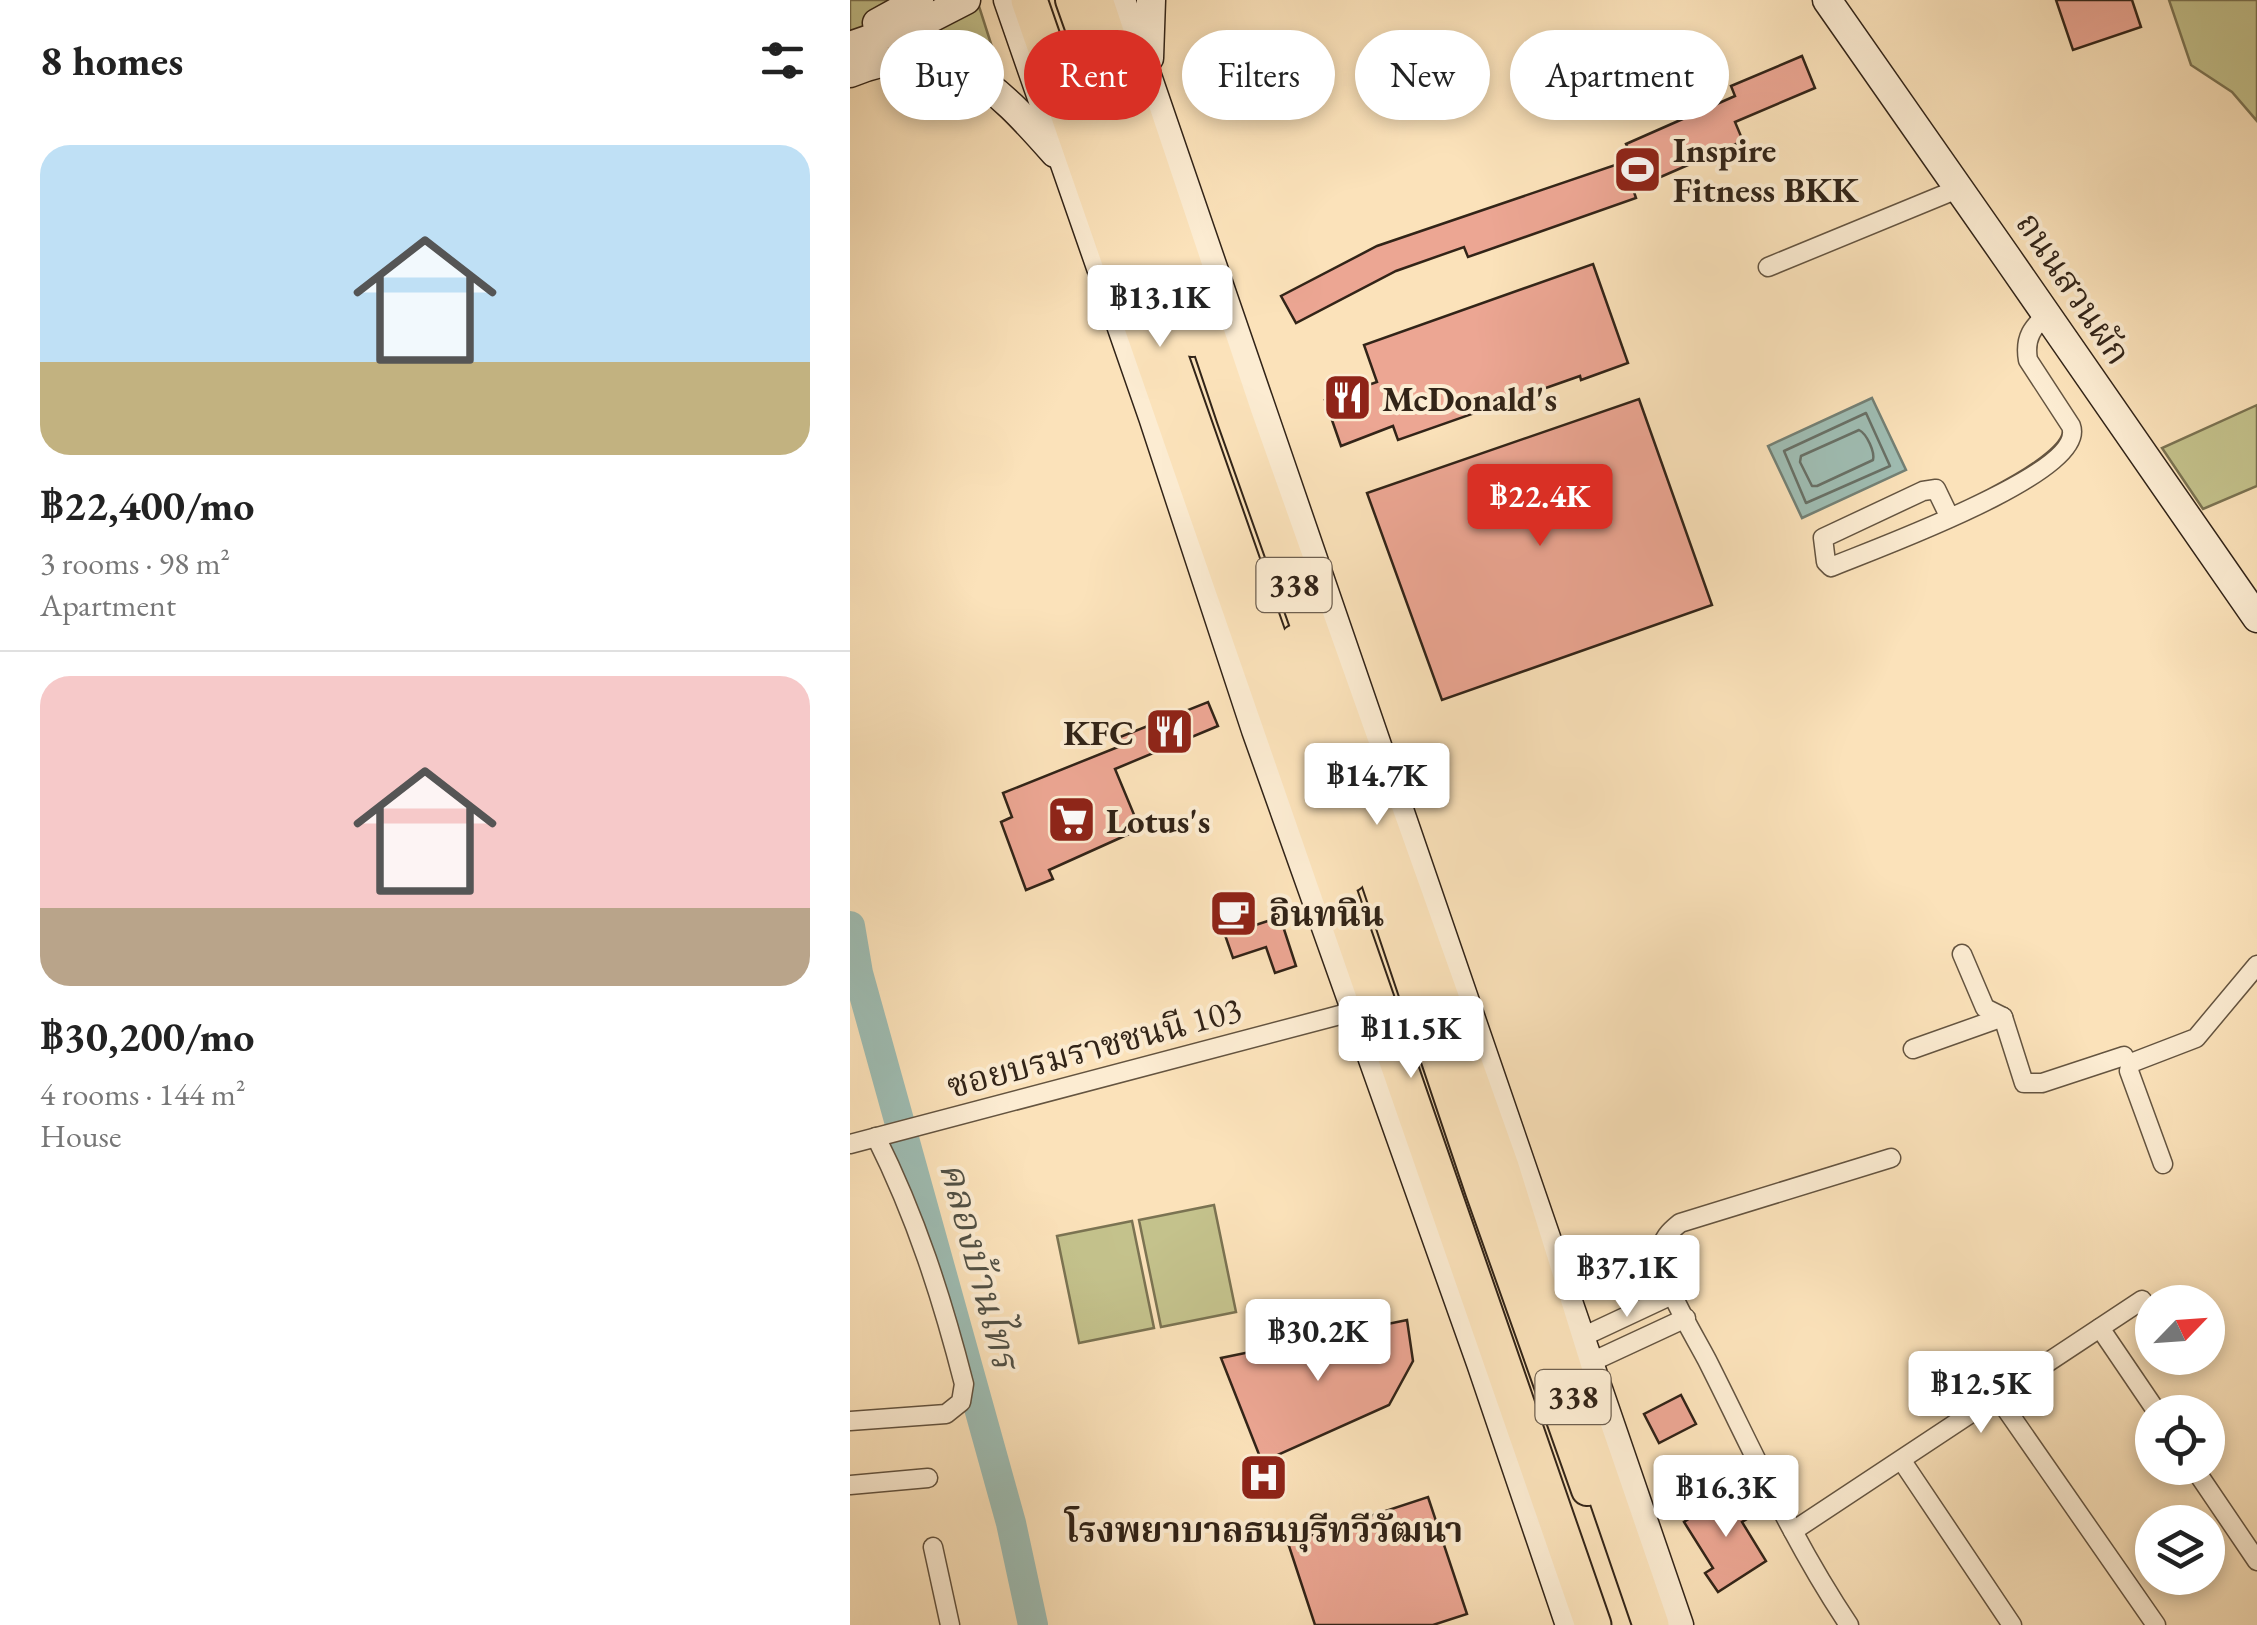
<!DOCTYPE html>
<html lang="en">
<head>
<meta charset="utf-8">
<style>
  body { margin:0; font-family:"EB Garamond","Noto Serif Thai",serif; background:#f2f2f2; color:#222; height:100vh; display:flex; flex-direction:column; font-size:38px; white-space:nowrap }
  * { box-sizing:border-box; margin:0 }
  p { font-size:32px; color:#767676 }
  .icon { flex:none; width:55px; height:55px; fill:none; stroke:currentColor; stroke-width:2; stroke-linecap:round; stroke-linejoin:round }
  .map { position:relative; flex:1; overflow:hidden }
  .drawer { display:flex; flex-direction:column; background:#fff; width:850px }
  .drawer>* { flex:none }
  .banner { position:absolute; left:30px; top:30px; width:950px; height:90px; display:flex; gap:20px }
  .needle { width:65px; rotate:65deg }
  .fabs { position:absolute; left:1285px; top:1285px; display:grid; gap:20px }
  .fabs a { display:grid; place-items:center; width:90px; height:90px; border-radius:50%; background:#fff; box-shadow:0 5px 15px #0003; font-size:50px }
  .price { position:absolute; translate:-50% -85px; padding:0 22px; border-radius:10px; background:#fff; color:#222; font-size:32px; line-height:65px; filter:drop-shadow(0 2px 5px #0008) }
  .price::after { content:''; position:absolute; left:50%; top:60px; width:30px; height:22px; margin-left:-15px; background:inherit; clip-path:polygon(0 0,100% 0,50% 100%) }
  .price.current { background:#d93025; color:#fff }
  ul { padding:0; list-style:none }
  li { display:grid; align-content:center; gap:20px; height:530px; padding:0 40px }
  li+li { border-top:2px solid #e0e0e0 }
  li span { display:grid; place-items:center; height:310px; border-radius:30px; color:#555 }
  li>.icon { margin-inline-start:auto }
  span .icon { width:180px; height:180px; fill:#fffc; stroke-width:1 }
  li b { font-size:42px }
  h2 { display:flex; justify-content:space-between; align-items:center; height:120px; padding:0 40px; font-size:42px }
  .chip { padding:0 35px; border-radius:45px; background:#fff; box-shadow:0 5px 15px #0003; font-size:35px; line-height:90px }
  .chip.current { background:#d93025; color:#fff }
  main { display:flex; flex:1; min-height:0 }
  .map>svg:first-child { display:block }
  .green { fill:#c4c28c; stroke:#7b7352; stroke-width:2.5 }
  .water { fill:#9fbdb3; stroke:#738075; stroke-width:2.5 }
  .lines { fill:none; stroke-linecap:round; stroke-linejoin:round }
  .shore { stroke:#687066; stroke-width:2.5 }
  .river { stroke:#9fbdb3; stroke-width:30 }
  .building { fill:#eca693; stroke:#322418; stroke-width:2.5 }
  .street-casing { stroke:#645440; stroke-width:21 }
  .secondary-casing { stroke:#322418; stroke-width:31 }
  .primary-casing { stroke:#322418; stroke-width:34 }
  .highway-casing { stroke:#322418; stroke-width:39 }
  .street { stroke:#fcecd2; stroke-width:18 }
  .secondary { stroke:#fcecd2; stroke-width:28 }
  .primary { stroke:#fbe2ba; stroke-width:30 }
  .highway { stroke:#fbe2ba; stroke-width:35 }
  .labels { text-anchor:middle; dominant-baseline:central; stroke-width:8; stroke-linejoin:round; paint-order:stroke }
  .shield { fill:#fcecd2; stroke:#6f6050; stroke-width:2.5 }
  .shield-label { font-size:32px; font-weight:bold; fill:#322418 }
  .poi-label { font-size:35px; font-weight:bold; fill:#322418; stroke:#fcecd2; text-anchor:start }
  .street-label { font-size:35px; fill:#322418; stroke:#fcecd2 }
  .water-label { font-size:38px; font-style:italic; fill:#535246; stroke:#fcecd2 }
</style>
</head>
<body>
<main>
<section class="drawer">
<h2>8 homes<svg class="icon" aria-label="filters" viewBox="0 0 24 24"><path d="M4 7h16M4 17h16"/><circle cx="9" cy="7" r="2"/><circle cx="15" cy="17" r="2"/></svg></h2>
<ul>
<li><span style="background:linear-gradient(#bfe0f5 70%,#c2b280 0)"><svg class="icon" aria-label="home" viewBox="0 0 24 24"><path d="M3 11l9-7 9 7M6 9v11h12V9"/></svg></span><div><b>฿22,400/mo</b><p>3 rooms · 98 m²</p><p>Apartment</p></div></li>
<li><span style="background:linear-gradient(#f6c9c9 75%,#b9a48a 0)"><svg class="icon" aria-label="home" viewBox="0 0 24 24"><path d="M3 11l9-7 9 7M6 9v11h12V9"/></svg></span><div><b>฿30,200/mo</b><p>4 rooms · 144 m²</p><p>House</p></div></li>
</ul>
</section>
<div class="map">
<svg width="1407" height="1625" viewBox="0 0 1407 1625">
  <rect width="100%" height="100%" fill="#fbe2ba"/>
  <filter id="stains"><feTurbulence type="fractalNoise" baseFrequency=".002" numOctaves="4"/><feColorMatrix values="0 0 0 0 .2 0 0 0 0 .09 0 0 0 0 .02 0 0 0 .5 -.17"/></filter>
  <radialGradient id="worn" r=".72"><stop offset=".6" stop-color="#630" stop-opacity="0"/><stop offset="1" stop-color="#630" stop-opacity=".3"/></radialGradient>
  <g class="green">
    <polygon points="0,0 127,0 152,78 70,43 0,53"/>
    <polygon points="1319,0 1407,0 1407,121 1382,92 1341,65"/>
    <polygon points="1407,405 1407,486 1353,509 1312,448"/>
    <polygon points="364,1205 386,1312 311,1327 289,1220"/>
    <polygon points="282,1221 304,1328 229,1343 207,1236"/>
  </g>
  <polygon class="water" points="1022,398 1056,470 952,518 918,446"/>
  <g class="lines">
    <g class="shore">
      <polygon points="1016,413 1040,466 956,503 934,451"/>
      <path d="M1009,430c8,4 16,22 14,30l-56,26h-5l-12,-24 1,-6z"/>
    </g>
    <polyline class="river" points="0,926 8,973 161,1523 183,1625"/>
  </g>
  <g class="building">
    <polygon points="1206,0 1282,0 1291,27 1223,50"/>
    <polygon points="952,56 965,88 885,122 893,141 783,189 786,198 618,257 614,247 546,271 446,323 431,296 527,246 783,159 776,144 885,96 881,86"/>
    <polygon points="743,264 778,363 731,380 730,376 548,440 543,426 491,446 475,400 527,382 514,345"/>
    <polygon points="789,399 862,605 592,700 517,493"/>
    <polygon points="358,702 368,726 265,769 290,829 199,870 203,879 176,890 151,822 162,817 153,793 273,745 270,737"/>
    <polygon points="430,917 446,966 425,973 416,947 383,958 375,935"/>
    <polygon points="557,1320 563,1361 539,1405 412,1462 371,1358"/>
    <polygon points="831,1395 846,1424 809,1443 794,1414"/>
    <polygon points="885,1489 902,1516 892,1522 916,1561 868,1592 855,1573 863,1568 834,1522"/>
    <polygon points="578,1497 617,1614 583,1625 465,1625 438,1543"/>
  </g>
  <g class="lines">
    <defs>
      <g id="street">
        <polyline points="918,267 1110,188"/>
        <path d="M1100,518l-14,-29 -13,2 -100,47 3,24 5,5c38,-16 257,-94 240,-141l-43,-66c-4,-23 5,-33 20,-47"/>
        <polyline points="1112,954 1135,1008 1153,1017 1174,1083 1192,1083 1274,1056"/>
        <polyline points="1063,1049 1153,1017"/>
        <polyline points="0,1144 505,1011"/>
        <polyline points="1313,1164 1279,1071 1281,1063 1346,1038 1407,965"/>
        <polyline points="1250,1328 1307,1412"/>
        <polyline points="728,1339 824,1294"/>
        <polyline points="737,1364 836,1318"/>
        <polyline points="1147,1396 1306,1625"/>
        <path d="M0,1421l96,-7 15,-12 3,-18c-22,-86 -48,-167 -88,-247"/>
        <polyline points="1052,1461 1162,1625"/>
        <polyline points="1344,1468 1407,1561"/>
        <polyline points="0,1485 78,1478"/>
        <polyline points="943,1531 1292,1300"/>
        <polyline points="83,1547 100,1625"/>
        <path d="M999,1625c-56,-83 -97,-176 -142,-265 -14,-27 -46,-77 -46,-106 0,-15 9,-23 19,-31l211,-65"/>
      </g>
      <g id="secondary">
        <polyline points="158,0 303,417 406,730 631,1363 720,1625"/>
        <polyline points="271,0 829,1625"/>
        <path d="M977,0c145,205 286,412 430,618"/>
        <polyline points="27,23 69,0"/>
        <polyline points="0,46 81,18 116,0"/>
        <polyline points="299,58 301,0"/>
        <path d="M0,73c97,-40 145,12 205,80"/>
      </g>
      <g id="primary">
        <polyline points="221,0 342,341"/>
        <polyline points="220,64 435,678 501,876"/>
        <polyline points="446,640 631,1191 737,1490"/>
      </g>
      <g id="highway">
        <polyline points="179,0 743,1625"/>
        <polyline points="245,0 385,418 651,1167 720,1389 801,1625"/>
      </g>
    </defs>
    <use href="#street" class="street-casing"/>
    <use href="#secondary" class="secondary-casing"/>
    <use href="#primary" class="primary-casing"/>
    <use href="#highway" class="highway-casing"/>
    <use href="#street" class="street"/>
    <use href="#secondary" class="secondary"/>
    <use href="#primary" class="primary"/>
    <use href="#highway" class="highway"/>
  </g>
  <defs>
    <symbol id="stadium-square" viewBox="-11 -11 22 22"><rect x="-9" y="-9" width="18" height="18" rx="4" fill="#8f2418" stroke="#fcecd2"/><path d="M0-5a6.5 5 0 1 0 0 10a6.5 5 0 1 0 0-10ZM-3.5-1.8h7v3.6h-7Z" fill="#fff"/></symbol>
    <symbol id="restaurant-square" viewBox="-11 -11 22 22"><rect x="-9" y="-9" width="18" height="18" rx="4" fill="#8f2418" stroke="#fcecd2"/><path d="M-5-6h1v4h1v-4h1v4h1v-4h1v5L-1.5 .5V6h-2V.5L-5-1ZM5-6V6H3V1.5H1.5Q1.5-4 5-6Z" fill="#fff"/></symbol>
    <symbol id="supermarket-square" viewBox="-11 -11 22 22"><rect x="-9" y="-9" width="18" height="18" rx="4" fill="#8f2418" stroke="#fcecd2"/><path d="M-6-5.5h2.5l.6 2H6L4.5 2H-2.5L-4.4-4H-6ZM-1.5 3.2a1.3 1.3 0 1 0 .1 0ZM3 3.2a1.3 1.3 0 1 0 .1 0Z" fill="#fff"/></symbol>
    <symbol id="cafe-square" viewBox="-11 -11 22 22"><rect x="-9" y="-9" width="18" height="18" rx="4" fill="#8f2418" stroke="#fcecd2"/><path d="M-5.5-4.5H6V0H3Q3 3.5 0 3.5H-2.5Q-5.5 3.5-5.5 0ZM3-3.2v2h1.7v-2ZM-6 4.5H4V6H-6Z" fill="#fff"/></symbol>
    <symbol id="hospital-square" viewBox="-11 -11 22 22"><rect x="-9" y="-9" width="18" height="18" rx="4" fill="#8f2418" stroke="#fcecd2"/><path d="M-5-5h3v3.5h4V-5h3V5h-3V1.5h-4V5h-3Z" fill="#fff"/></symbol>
  </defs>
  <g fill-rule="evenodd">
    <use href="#stadium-square" x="760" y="142" width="55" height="55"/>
    <use href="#restaurant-square" x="470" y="370" width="55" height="55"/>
    <use href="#restaurant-square" x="292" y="704" width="55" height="55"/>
    <use href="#supermarket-square" x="194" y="792" width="55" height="55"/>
    <use href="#cafe-square" x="356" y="886" width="55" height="55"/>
    <use href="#hospital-square" x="386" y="1450" width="55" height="55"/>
  </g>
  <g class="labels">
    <g class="shield">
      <rect x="406.5" y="558" width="75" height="54" rx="8"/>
      <rect x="685.5" y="1370" width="75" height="54" rx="8"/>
    </g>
    <g class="shield-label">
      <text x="444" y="585">338</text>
      <text x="723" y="1397">338</text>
    </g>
    <g class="poi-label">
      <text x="823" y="149">Inspire<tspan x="823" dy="40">Fitness BKK</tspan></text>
      <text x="532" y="398">McDonald's</text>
      <text x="284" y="732" text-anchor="end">KFC</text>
      <text x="256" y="820">Lotus's</text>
      <text x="419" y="913">อินทนิน</text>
      <text x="414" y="1529" text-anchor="middle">โรงพยาบาลธนบุรีทวีวัฒนา</text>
    </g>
    <g class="street-label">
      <text transform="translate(1224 288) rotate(56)">ถนนสวนผัก</text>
      <text transform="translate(244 1047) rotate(-15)">ซอยบรมราชชนนี 103</text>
    </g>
    <g class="water-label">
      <text transform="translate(130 1265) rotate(75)">คลองบ้านไทร</text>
    </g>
  </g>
  <rect width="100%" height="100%" filter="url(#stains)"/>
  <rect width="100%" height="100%" fill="url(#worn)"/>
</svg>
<div class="fabs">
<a><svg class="needle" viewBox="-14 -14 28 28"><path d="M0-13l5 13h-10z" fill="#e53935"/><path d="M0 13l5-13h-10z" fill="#767676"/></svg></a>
<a><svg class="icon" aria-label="locate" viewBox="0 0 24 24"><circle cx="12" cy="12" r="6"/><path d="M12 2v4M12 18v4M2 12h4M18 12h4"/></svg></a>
<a><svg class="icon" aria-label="layers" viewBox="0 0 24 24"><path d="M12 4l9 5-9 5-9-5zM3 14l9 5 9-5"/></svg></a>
</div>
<b class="price" style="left:310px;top:350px">฿13.1K</b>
<b class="price current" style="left:690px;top:549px">฿22.4K</b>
<b class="price" style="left:527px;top:828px">฿14.7K</b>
<b class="price" style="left:561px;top:1081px">฿11.5K</b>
<b class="price" style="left:777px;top:1320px">฿37.1K</b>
<b class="price" style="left:468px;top:1384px">฿30.2K</b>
<b class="price" style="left:1131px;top:1436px">฿12.5K</b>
<b class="price" style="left:876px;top:1540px">฿16.3K</b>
<div class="banner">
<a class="chip">Buy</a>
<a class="chip current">Rent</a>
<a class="chip">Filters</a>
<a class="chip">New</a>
<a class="chip">Apartment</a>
</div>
</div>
</main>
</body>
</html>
